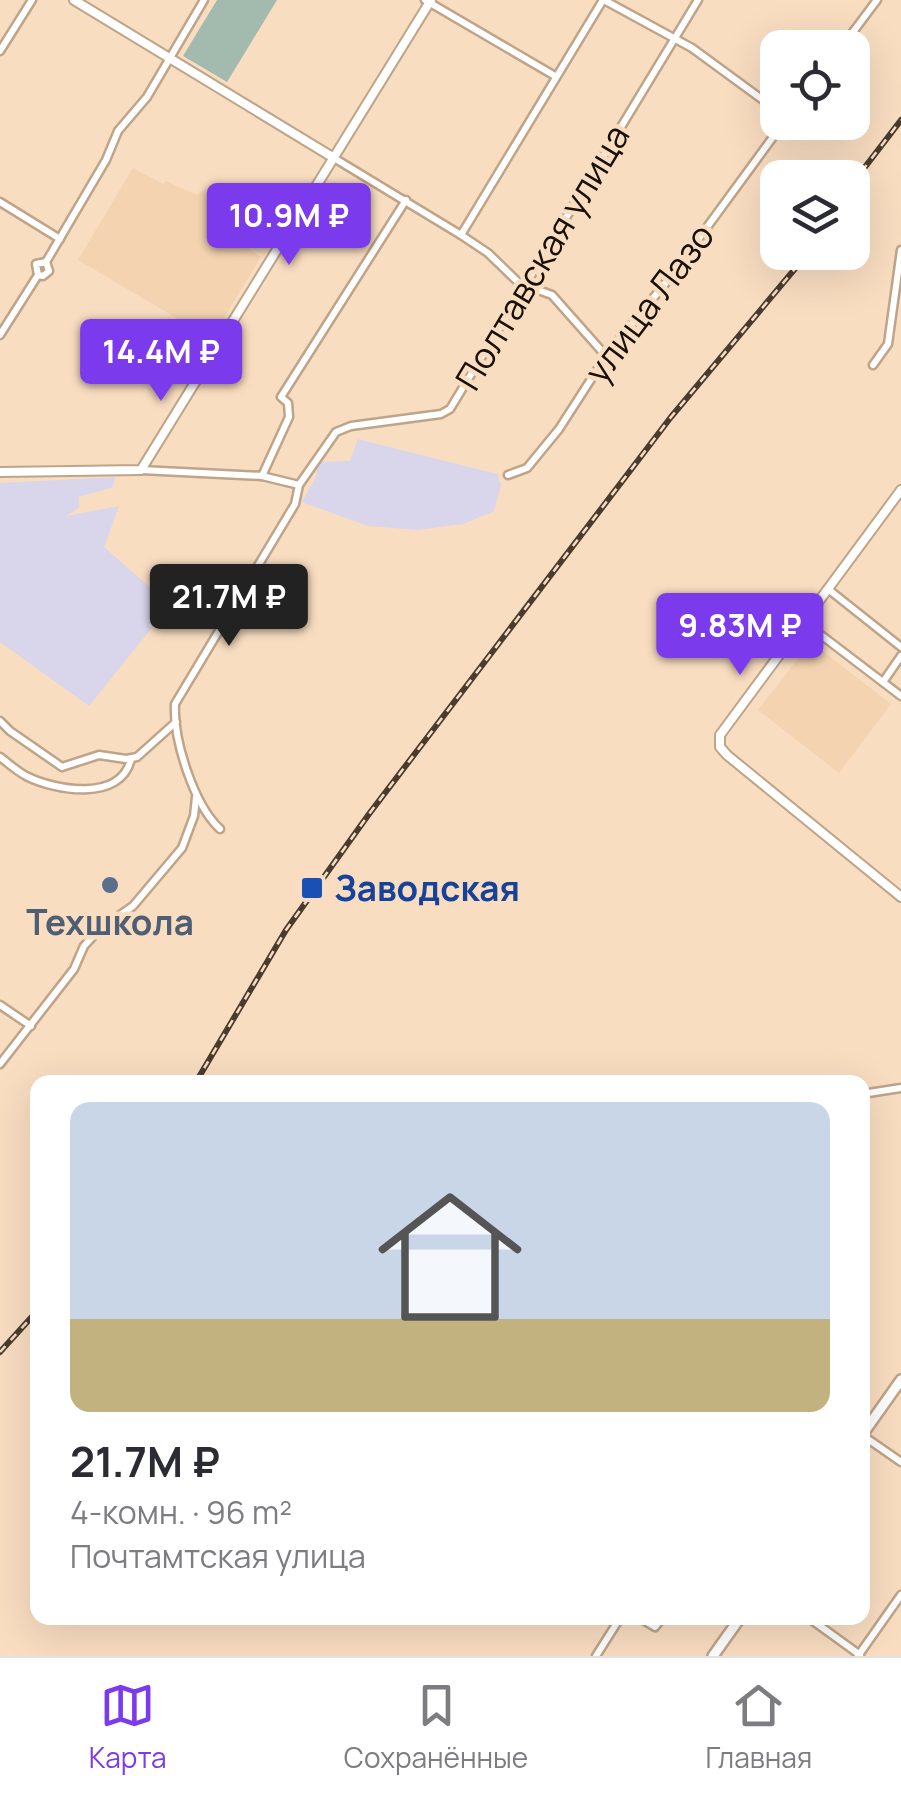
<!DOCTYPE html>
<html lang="ru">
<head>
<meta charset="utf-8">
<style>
  body { margin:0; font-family:Manrope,sans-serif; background:#f2f2f3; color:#2b2b33; height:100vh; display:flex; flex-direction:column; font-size:38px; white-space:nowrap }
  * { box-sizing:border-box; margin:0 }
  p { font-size:32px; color:#7c7c81 }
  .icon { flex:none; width:55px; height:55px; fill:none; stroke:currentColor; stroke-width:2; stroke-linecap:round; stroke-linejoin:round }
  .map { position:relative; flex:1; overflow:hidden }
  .panel { position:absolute; left:30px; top:1075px; width:840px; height:550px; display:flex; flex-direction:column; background:#fff; border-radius:20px; box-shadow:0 10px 40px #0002 }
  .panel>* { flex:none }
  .controls { position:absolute; left:760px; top:30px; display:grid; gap:20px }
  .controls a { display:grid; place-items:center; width:110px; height:110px; border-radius:20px; background:#fff; box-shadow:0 10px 40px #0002; font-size:50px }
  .price { position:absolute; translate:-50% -85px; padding:0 22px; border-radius:10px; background:#7c3aed; color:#fff; font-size:32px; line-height:65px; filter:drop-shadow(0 2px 5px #0008) }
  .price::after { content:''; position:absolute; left:50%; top:60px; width:30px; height:22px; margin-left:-15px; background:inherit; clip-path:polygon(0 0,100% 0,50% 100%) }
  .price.selected { background:#222; color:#fff }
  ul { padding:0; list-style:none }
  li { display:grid; align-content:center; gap:20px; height:530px; padding:0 40px }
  li span { display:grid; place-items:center; height:310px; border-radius:20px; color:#555 }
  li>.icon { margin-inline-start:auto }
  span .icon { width:180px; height:180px; fill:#fffc; stroke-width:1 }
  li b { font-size:42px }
  .dock { display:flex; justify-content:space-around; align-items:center; height:140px; border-top:2px solid #e1e1e2; background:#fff; font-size:28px; color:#7c7c81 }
  .dock a { display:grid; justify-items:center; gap:5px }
  .dock .selected { color:#7c3aed }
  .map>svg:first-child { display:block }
  .industrial { fill:#d9d5eb }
  .built { fill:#f3d3b0 }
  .green { fill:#a3baae }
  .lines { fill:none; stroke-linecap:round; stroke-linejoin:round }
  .minor-casing { stroke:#bea489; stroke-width:11 }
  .tertiary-casing { stroke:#bea489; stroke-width:12 }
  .secondary-casing { stroke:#bea489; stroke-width:14 }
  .minor { stroke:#fff; stroke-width:6 }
  .tertiary { stroke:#fff; stroke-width:8 }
  .secondary { stroke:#fff; stroke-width:9 }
  .rail-casing { stroke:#493c2f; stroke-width:6 }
  .rail { stroke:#f9ddc1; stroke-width:2.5; stroke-dasharray:8; stroke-linecap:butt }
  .service-dot { fill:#5c6f8a; stroke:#f9ddc1; stroke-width:4 }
  .transit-dot { fill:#1a4fb4; stroke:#f9ddc1; stroke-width:4 }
  .labels { text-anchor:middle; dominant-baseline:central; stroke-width:9; stroke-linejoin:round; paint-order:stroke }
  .street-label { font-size:35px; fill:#180f06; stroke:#f9ddc1 }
  .transit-label { font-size:35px; font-weight:bold; fill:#164399; stroke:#f9ddc1; text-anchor:start }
  .service-label { font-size:35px; font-weight:bold; fill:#4e5e75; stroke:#f9ddc1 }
</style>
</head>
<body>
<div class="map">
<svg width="901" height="1656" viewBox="0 0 901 1656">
  <rect width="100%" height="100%" fill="#f9ddc1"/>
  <g class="industrial">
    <polygon points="358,439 497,474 501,485 494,511 463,524 418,530 368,526 302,502 316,477 318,462 350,461"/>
    <polygon points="115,477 113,487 79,497 79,508 66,516 119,506 104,547 170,605 89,706 0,642 0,483"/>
  </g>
  <g class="built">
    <polygon points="133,168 163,184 166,181 197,195 207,188 240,217 232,238 261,257 207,346 174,326 178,319 78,260"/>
    <polygon points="811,642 891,704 839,773 758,710"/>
  </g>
  <polygon class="green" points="217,0 277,0 227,82 183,56"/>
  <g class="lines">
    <defs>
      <g id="minor">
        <polyline points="425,0 555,76"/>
        <polyline points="604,0 692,48 778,111"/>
        <polyline points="841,48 877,0"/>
        <polyline points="0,51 32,0"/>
        <polyline points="334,158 461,235 488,253 519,283 552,295 606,356"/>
        <polyline points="0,202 60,239"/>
        <polyline points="461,235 603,0"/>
        <polyline points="46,262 49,271 43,276 38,275 36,264 46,262 106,160 118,131 147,97 204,0"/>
        <polyline points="0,335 38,275"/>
        <polyline points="873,365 888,344 901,250"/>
        <polyline points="141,470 262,476 299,485"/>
        <polyline points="508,475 527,468 559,429 606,356 672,275 784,122"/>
        <polyline points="262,476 289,417 288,403 281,397 406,200"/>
        <polyline points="828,589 901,647"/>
        <polyline points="804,622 901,696"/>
        <polyline points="883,682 901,656"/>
        <polyline points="0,721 10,731 62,767 99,755 126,759 137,757 176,722"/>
        <path d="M0,757c8,6 17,14 26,19 30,15 95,26 105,-17"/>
        <path d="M220,829c-26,-24 -47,-89 -45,-125l120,-200 4,-19 37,-53 15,-6 90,-12 9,-5 248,-409"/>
        <polyline points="0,1005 31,1026"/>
        <polyline points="0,1064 74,969 84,946 100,929 133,906 182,848 194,816 196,797"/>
        <polyline points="862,1094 901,1088"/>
        <polyline points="862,1435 901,1462"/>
        <polyline points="640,1618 655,1627 662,1618"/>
        <polyline points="809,1618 860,1655"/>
        <polyline points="596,1656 620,1618"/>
        <polyline points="858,1656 901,1595"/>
      </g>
      <g id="tertiary">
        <polyline points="74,0 334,158"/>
        <polyline points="0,472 141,470 431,0"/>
        <polyline points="901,490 720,735 720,747 727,755 901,897"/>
      </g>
      <g id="secondary">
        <polyline points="862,1435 901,1380"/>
        <polyline points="713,1656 740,1618"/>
      </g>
    </defs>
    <use href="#minor" class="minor-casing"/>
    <use href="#tertiary" class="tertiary-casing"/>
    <use href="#secondary" class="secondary-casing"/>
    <use href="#minor" class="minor"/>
    <use href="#tertiary" class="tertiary"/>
    <use href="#secondary" class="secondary"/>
    <defs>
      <g id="rail">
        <polyline points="852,184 901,120"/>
        <polyline points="196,1082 286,930 369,814 671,417 809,252"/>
        <polyline points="0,1352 38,1310"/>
      </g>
    </defs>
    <use href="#rail" class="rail-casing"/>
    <use href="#rail" class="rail"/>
  </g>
  <circle class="service-dot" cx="110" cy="885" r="10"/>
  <rect class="transit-dot" x="300" y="876" width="24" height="24" rx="5"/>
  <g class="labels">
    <g class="street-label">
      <text transform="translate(542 257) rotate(-59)">Полтавская улица</text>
      <text transform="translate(649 303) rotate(-53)">улица Лазо</text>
    </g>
    <g class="transit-label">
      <text x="334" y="888">Заводская</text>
    </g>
    <g class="service-label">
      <text x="110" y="922">Техшкола</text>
    </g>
  </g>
</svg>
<div class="controls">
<a><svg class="icon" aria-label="locate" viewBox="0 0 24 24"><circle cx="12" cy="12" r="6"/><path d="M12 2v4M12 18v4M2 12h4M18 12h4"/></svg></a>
<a><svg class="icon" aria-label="layers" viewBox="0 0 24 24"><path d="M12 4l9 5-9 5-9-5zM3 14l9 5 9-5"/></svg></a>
</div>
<b class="price" style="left:289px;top:268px">10.9M ₽</b>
<b class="price" style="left:161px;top:404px">14.4M ₽</b>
<b class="price selected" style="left:229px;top:649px">21.7M ₽</b>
<b class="price" style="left:740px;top:678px">9.83M ₽</b>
<section class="panel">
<ul>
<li><span style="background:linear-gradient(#c9d6e8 70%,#c2b280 0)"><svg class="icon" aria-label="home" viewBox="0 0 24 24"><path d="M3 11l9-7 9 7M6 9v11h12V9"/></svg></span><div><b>21.7M ₽</b><p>4-комн. · 96 m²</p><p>Почтамтская улица</p></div></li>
</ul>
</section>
</div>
<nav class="dock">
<a class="selected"><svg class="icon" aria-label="map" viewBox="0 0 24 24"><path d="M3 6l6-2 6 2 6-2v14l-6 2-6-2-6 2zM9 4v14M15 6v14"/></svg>Карта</a>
<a><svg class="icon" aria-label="saved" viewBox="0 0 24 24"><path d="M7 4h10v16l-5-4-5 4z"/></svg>Сохранённые</a>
<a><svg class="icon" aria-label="home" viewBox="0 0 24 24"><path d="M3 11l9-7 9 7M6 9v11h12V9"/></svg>Главная</a>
</nav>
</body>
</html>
